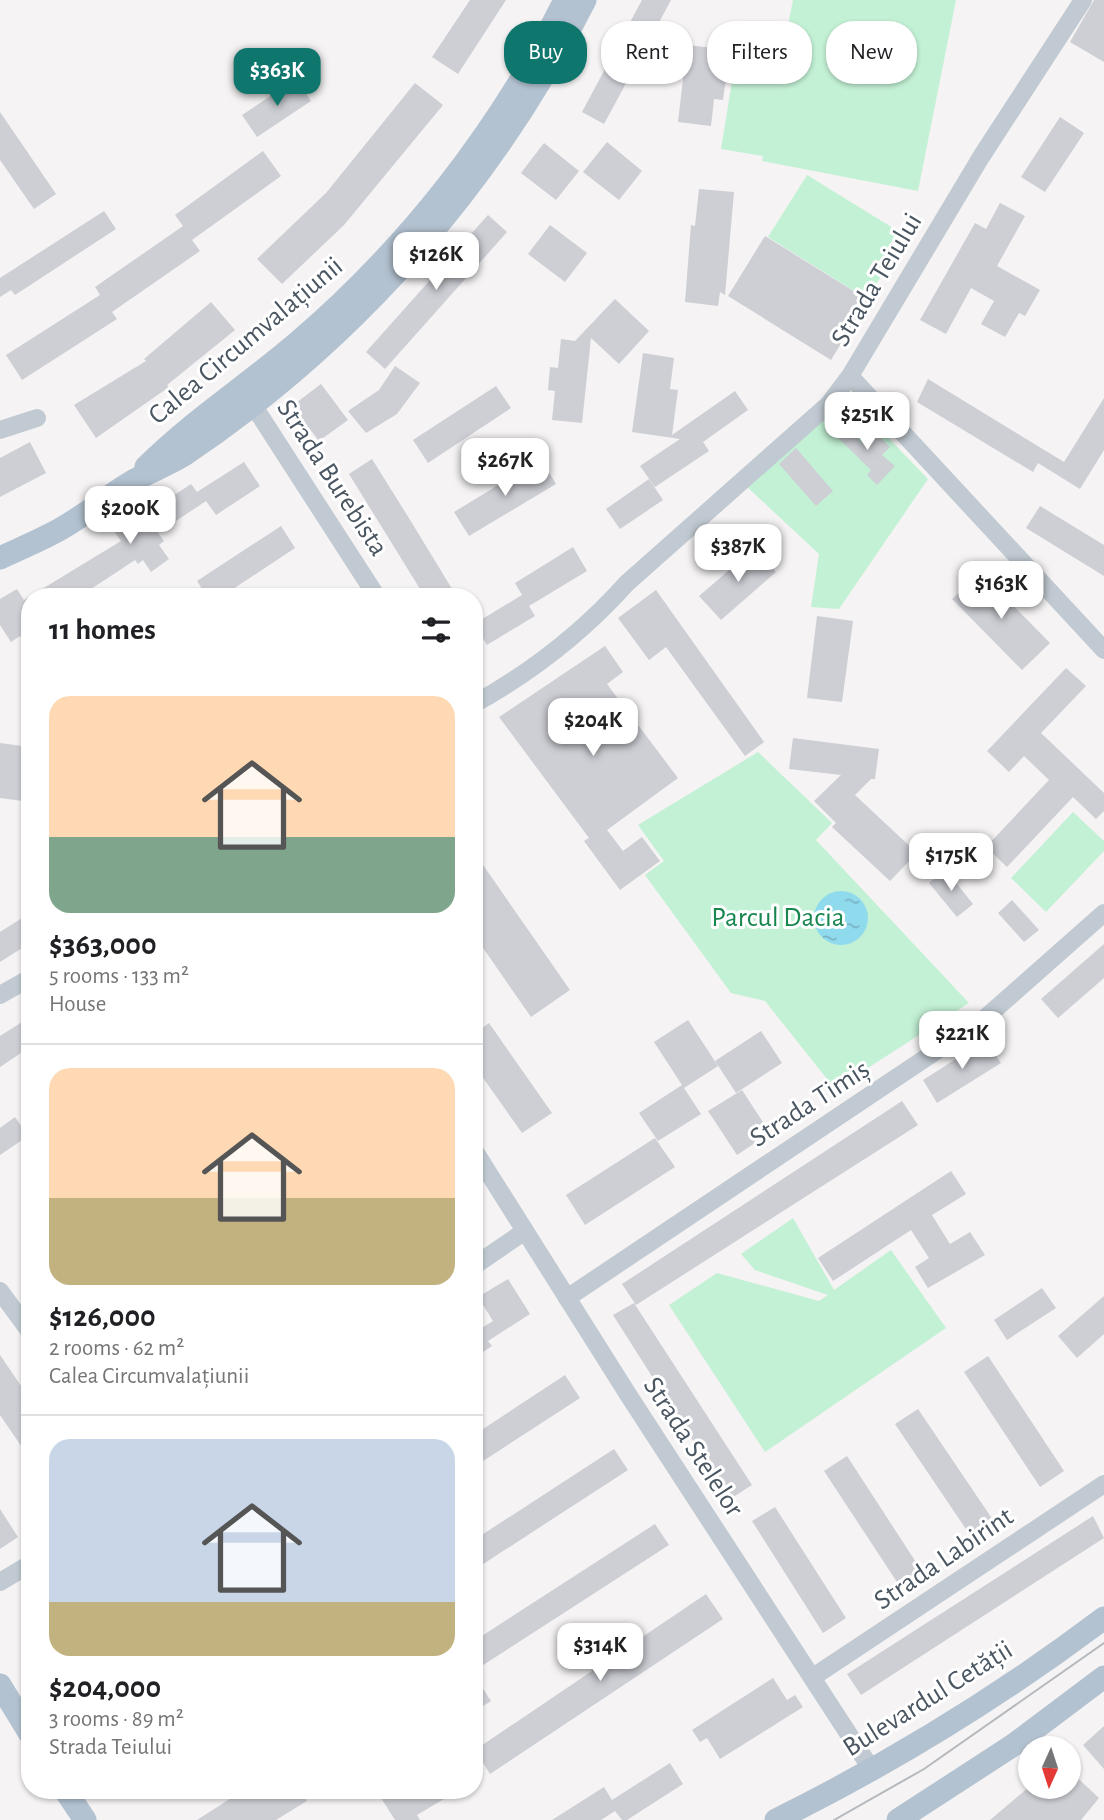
<!DOCTYPE html>
<html lang="en">
<head>
<meta charset="utf-8">
<style>
  body { margin:0; font-family:"Alegreya Sans",sans-serif; background:#f2f2f2; color:#202124; height:100vh; display:flex; flex-direction:column; font-size:26px; white-space:nowrap }
  * { box-sizing:border-box; margin:0 }
  p { font-size:23px; color:#757577 }
  .icon { flex:none; width:38px; height:38px; fill:none; stroke:currentColor; stroke-width:2; stroke-linecap:round; stroke-linejoin:round }
  .map { position:relative; flex:1; overflow:hidden }
  .panel { position:absolute; left:21px; top:588px; width:462px; height:1211px; display:flex; flex-direction:column; background:#fff; border-radius:28px; box-shadow:0 2px 5px #0004 }
  .panel>* { flex:none }
  .top-card { position:absolute; left:504px; top:21px; width:494px; height:63px; display:flex; gap:14px }
  .needle { width:46px; rotate:183deg }
  .controls { position:absolute; left:1018px; top:1736px; display:grid; gap:14px }
  .controls a { display:grid; place-items:center; width:63px; height:63px; border-radius:50%; background:#fff; box-shadow:0 2px 5px #0004; font-size:35px }
  .price { position:absolute; translate:-50% -60px; padding:0 16px; border-radius:14px; background:#fff; color:#222; font-size:23px; line-height:46px; filter:drop-shadow(0 2px 4px #0008) }
  .price::after { content:''; position:absolute; left:50%; top:42px; width:21px; height:16px; margin-left:-10px; background:inherit; clip-path:polygon(0 0,100% 0,50% 100%) }
  .price.on { background:#0f766e; color:#fff }
  ul { padding:0; list-style:none }
  li { display:grid; align-content:center; gap:14px; height:371px; padding:0 28px }
  li+li { border-top:2px solid #e0e0e0 }
  li span { display:grid; place-items:center; height:217px; border-radius:21px; color:#555 }
  li>.icon { margin-inline-start:auto }
  span .icon { width:126px; height:126px; fill:#fffc; stroke-width:1 }
  li b { font-size:30px }
  h2 { display:flex; justify-content:space-between; align-items:center; height:84px; padding:0 28px; font-size:30px }
  .tag { padding:0 24px; border-radius:28px; background:#fff; box-shadow:0 2px 5px #0004; font-size:24px; line-height:63px }
  .tag.on { background:#0f766e; color:#fff }
  .map>svg:first-child { display:block }
  .green { fill:#c3f1d5 }
  .water { fill:url(#water-ripples) }
  .building { fill:#cdcfd5 }
  .lines { fill:none; stroke-linecap:round; stroke-linejoin:round }
  .minor { stroke:#c1cad2; stroke-width:18 }
  .major { stroke:#b3c2d1; stroke-width:23 }
  .tram { stroke:#b5b8bd; stroke-width:2 }
  .labels { text-anchor:middle; dominant-baseline:central; stroke-width:6; stroke-linejoin:round; paint-order:stroke }
  .street-label { font-size:28px; fill:#4a5661; stroke:#fff }
  .park-label { font-size:28px; fill:#17864f; stroke:#fff }
</style>
</head>
<body>
<div class="map">
<svg width="1104" height="1820" viewBox="0 0 1104 1820">
  <defs>
    <pattern id="water-ripples" width="26" height="14" patternUnits="userSpaceOnUse" patternTransform="scale(1.75)"><rect width="26" height="14" fill="#90daee"/><path d="M2 4q2-2 4 0t4 0M15 11q2-2 4 0t4 0" fill="none" stroke="#78b4c4"/></pattern>
  </defs>
  <rect width="100%" height="100%" fill="#f5f3f3"/>
  <g class="green">
    <polygon points="793,0 956,0 918,191 762,161 763,156 721,149 735,63 779,70"/>
    <polygon points="807,175 906,236 867,299 768,237"/>
    <polygon points="849,403 876,425 928,479 839,609 811,607 819,554 745,485 803,435"/>
    <polygon points="758,752 832,823 816,840 969,1003 835,1089 765,1001 731,993 645,875 664,861 638,825"/>
    <polygon points="1073,812 1104,841 1104,851 1046,912 1011,878"/>
    <polygon points="793,1218 834,1290 891,1250 946,1328 765,1452 669,1305 717,1273 819,1301 828,1295 755,1270 741,1254"/>
  </g>
  <circle class="water" cx="841" cy="918" r="27"/>
  <g class="building">
    <polygon points="470,0 506,0 458,74 432,57"/>
    <polygon points="642,0 671,0 604,124 582,112"/>
    <polygon points="1094,0 1104,0 1104,62 1070,42"/>
    <polygon points="687,45 722,49 719,78 726,79 723,100 714,99 711,126 678,122"/>
    <polygon points="296,79 311,101 257,137 242,115"/>
    <polygon points="415,83 443,105 344,225 282,284 257,259 326,193"/>
    <polygon points="0,112 56,194 34,209 0,160"/>
    <polygon points="1060,117 1084,133 1045,192 1021,177"/>
    <polygon points="607,142 642,171 619,200 583,172"/>
    <polygon points="544,143 579,171 556,200 521,173"/>
    <polygon points="263,151 281,176 192,240 200,251 112,312 117,319 22,380 6,355 100,295 95,287 183,226 175,215"/>
    <polygon points="699,189 734,192 725,295 720,292 718,306 685,302 691,225 695,226"/>
    <polygon points="1000,203 1025,216 997,266 1040,290 1025,316 1019,313 1005,337 981,324 994,301 971,288 946,334 920,320 975,223 986,229"/>
    <polygon points="104,211 116,229 15,295 11,290 0,297 0,278"/>
    <polygon points="488,215 507,232 385,369 366,352"/>
    <polygon points="550,225 587,253 565,282 528,254"/>
    <polygon points="765,236 868,300 831,360 728,296"/>
    <polygon points="615,299 649,331 619,364 591,338 582,423 552,420 555,391 548,390 550,367 558,368 561,339 575,341"/>
    <polygon points="211,302 235,330 167,385 169,387 96,438 74,405 146,361 144,359"/>
    <polygon points="643,353 674,358 670,389 678,390 672,435 735,391 748,410 703,442 709,451 655,487 640,466 680,439 632,432"/>
    <polygon points="395,366 420,383 397,414 366,433 348,411 379,390"/>
    <polygon points="928,379 1064,462 1104,398 1104,450 1080,489 1038,463 1033,472 917,402"/>
    <polygon points="321,384 348,420 319,441 292,406"/>
    <polygon points="496,386 511,408 428,463 413,440"/>
    <polygon points="841,422 862,443 874,431 890,447 882,455 895,466 877,485 867,475 871,470 832,432"/>
    <polygon points="30,442 46,473 0,497 0,458"/>
    <polygon points="796,448 833,491 816,506 779,464"/>
    <polygon points="372,459 407,515 457,597 425,597 349,474"/>
    <polygon points="541,459 556,484 469,536 454,512"/>
    <polygon points="244,462 260,486 216,515 206,501 158,533 164,541 159,545 169,559 151,572 143,560 138,564 135,560 88,591 86,588 72,597 30,597 30,651 20,636 11,642 0,625 0,599 17,589 24,600 121,541 111,527 139,507 144,515 191,484 197,492"/>
    <polygon points="649,479 663,500 620,529 606,509"/>
    <polygon points="1040,506 1104,545 1104,576 1026,528"/>
    <polygon points="281,526 295,548 221,597 207,597 197,581"/>
    <polygon points="573,547 587,571 529,606 535,616 487,645 474,624 522,595 515,583"/>
    <polygon points="755,548 776,572 721,620 699,596"/>
    <polygon points="980,572 1050,643 1022,670 952,599"/>
    <polygon points="656,590 764,742 745,756 666,647 649,660 618,618"/>
    <polygon points="817,616 853,621 842,702 807,698"/>
    <polygon points="605,646 623,672 607,684 678,778 607,830 623,851 642,837 660,861 620,890 584,841 589,838 499,717"/>
    <polygon points="1066,668 1086,686 1041,733 1104,793 1104,811 1096,819 1073,797 1007,867 986,847 1049,780 1024,756 1009,772 987,751"/>
    <polygon points="793,738 879,749 875,779 871,779 855,795 917,853 890,881 832,827 836,823 814,801 841,775 789,769"/>
    <polygon points="0,743 30,747 30,802 0,798"/>
    <polygon points="474,852 570,990 531,1017 474,935"/>
    <polygon points="945,869 973,904 957,917 929,883"/>
    <polygon points="1012,900 1039,930 1024,942 998,913"/>
    <polygon points="30,913 30,943 0,962 0,932"/>
    <polygon points="1104,944 1104,978 1058,1018 1041,999"/>
    <polygon points="30,1017 30,1047 0,1067 0,1036"/>
    <polygon points="688,1020 718,1066 684,1088 701,1114 658,1141 639,1113 682,1085 654,1042"/>
    <polygon points="489,1023 552,1113 522,1133 474,1065 474,1034"/>
    <polygon points="761,1031 782,1063 736,1093 715,1061"/>
    <polygon points="986,1040 1001,1063 937,1103 923,1080"/>
    <polygon points="742,1090 770,1133 737,1155 708,1111"/>
    <polygon points="902,1101 918,1125 636,1305 622,1284"/>
    <polygon points="15,1117 28,1136 0,1155 0,1128"/>
    <polygon points="655,1138 675,1167 585,1225 566,1195"/>
    <polygon points="951,1171 966,1194 932,1215 950,1244 970,1232 985,1255 928,1288 915,1267 929,1258 911,1230 833,1281 818,1258"/>
    <polygon points="508,1279 530,1314 488,1341 492,1346 474,1358 474,1320 480,1329 493,1321 478,1297"/>
    <polygon points="1042,1288 1056,1308 1007,1340 994,1320"/>
    <polygon points="1104,1296 1104,1334 1077,1358 1058,1336"/>
    <polygon points="634,1303 752,1485 730,1499 613,1315"/>
    <polygon points="0,1355 30,1399 30,1459 0,1415"/>
    <polygon points="988,1356 1064,1471 1040,1487 964,1372"/>
    <polygon points="565,1375 580,1398 474,1467 474,1435"/>
    <polygon points="918,1409 995,1523 972,1538 895,1424"/>
    <polygon points="614,1449 628,1470 474,1570 474,1540"/>
    <polygon points="847,1456 921,1570 899,1585 824,1471"/>
    <polygon points="775,1507 846,1618 823,1633 752,1521"/>
    <polygon points="0,1509 18,1537 0,1549"/>
    <polygon points="1093,1516 1104,1538 861,1695 847,1674"/>
    <polygon points="655,1524 669,1545 474,1671 474,1641"/>
    <polygon points="706,1594 723,1619 490,1774 475,1750"/>
    <polygon points="474,1675 491,1701 474,1712"/>
    <polygon points="773,1678 787,1700 795,1695 803,1707 720,1759 707,1738 700,1742 692,1730"/>
    <polygon points="1104,1726 1104,1769 1083,1745"/>
    <polygon points="670,1763 683,1784 627,1820 622,1820 615,1811 601,1820 552,1820 604,1787 612,1800"/>
    <polygon points="1069,1770 1099,1798 1081,1820 990,1820 1029,1787 1069,1787"/>
    <polygon points="244,1790 300,1790 307,1801 276,1820 197,1820"/>
    <polygon points="376,1790 459,1790 417,1815 420,1820 395,1820"/>
  </g>
  <g class="lines">
    <g class="minor">
      <polyline points="850,376 1104,650"/>
      <polyline points="246,394 377,597"/>
      <polyline points="0,430 37,418"/>
      <path d="M474,704c56,-31 110,-73 153,-121l202,-179 21,-28 131,-219 102,-157"/>
      <polyline points="0,995 30,978"/>
      <polyline points="474,1150 629,1396 872,1770"/>
      <polyline points="474,1266 525,1231"/>
      <polyline points="0,1291 30,1332"/>
      <polyline points="567,1298 984,1019 1104,913"/>
      <polyline points="0,1582 30,1564"/>
      <polyline points="813,1677 1104,1484"/>
    </g>
    <g class="major">
      <path d="M146,467c46,-46 102,-82 152,-125 110,-94 202,-212 267,-342"/>
      <path d="M0,558c17,-8 36,-16 53,-25 26,-13 49,-33 75,-49 18,-11 38,-18 56,-29 171,-115 309,-272 401,-455"/>
      <polyline points="0,1685 30,1734"/>
      <polyline points="65,1790 85,1820"/>
      <path d="M776,1820c115,-57 226,-125 328,-202"/>
      <polyline points="898,1820 1012,1746 1104,1677"/>
    </g>
    <polyline class="tram" points="834,1820 924,1769 1104,1643"/>
  </g>
  <g class="labels">
    <g class="street-label">
      <text transform="translate(877 280) rotate(-59)">Strada Teiului</text>
      <text transform="translate(246 341) rotate(-40)">Calea Circumvalațiunii</text>
      <text transform="translate(332 478) rotate(57)">Strada Burebista</text>
      <text transform="translate(810 1104) rotate(-33)">Strada Timiș</text>
      <text transform="translate(693 1447) rotate(57)">Strada Stelelor</text>
      <text transform="translate(944 1559) rotate(-34)">Strada Labirint</text>
      <text transform="translate(928 1699) rotate(-32)">Bulevardul Cetății</text>
    </g>
    <g class="park-label">
      <text x="778" y="918">Parcul Dacia</text>
    </g>
  </g>
</svg>
<div class="controls">
<a><svg class="needle" viewBox="-14 -14 28 28"><path d="M0-13l5 13h-10z" fill="#e53935"/><path d="M0 13l5-13h-10z" fill="#757577"/></svg></a>
</div>
<b class="price on" style="left:277px;top:108px">$363K</b>
<b class="price" style="left:436px;top:292px">$126K</b>
<b class="price" style="left:867px;top:452px">$251K</b>
<b class="price" style="left:505px;top:498px">$267K</b>
<b class="price" style="left:130px;top:546px">$200K</b>
<b class="price" style="left:738px;top:584px">$387K</b>
<b class="price" style="left:1001px;top:621px">$163K</b>
<b class="price" style="left:593px;top:758px">$204K</b>
<b class="price" style="left:951px;top:893px">$175K</b>
<b class="price" style="left:962px;top:1071px">$221K</b>
<b class="price" style="left:600px;top:1683px">$314K</b>
<div class="top-card">
<a class="tag on">Buy</a>
<a class="tag">Rent</a>
<a class="tag">Filters</a>
<a class="tag">New</a>
</div>
<section class="panel">
<h2>11 homes<svg class="icon" aria-label="filters" viewBox="0 0 24 24"><path d="M4 7h16M4 17h16"/><circle cx="9" cy="7" r="2"/><circle cx="15" cy="17" r="2"/></svg></h2>
<ul>
<li><span style="background:linear-gradient(#ffd9b3 65%,#7fa58c 0)"><svg class="icon" aria-label="home" viewBox="0 0 24 24"><path d="M3 11l9-7 9 7M6 9v11h12V9"/></svg></span><div><b>$363,000</b><p>5 rooms · 133 m²</p><p>House</p></div></li>
<li><span style="background:linear-gradient(#ffd9b3 60%,#c2b280 0)"><svg class="icon" aria-label="home" viewBox="0 0 24 24"><path d="M3 11l9-7 9 7M6 9v11h12V9"/></svg></span><div><b>$126,000</b><p>2 rooms · 62 m²</p><p>Calea Circumvalațiunii</p></div></li>
<li><span style="background:linear-gradient(#c9d6e8 75%,#c2b280 0)"><svg class="icon" aria-label="home" viewBox="0 0 24 24"><path d="M3 11l9-7 9 7M6 9v11h12V9"/></svg></span><div><b>$204,000</b><p>3 rooms · 89 m²</p><p>Strada Teiului</p></div></li>
</ul>
</section>
</div>
</body>
</html>
